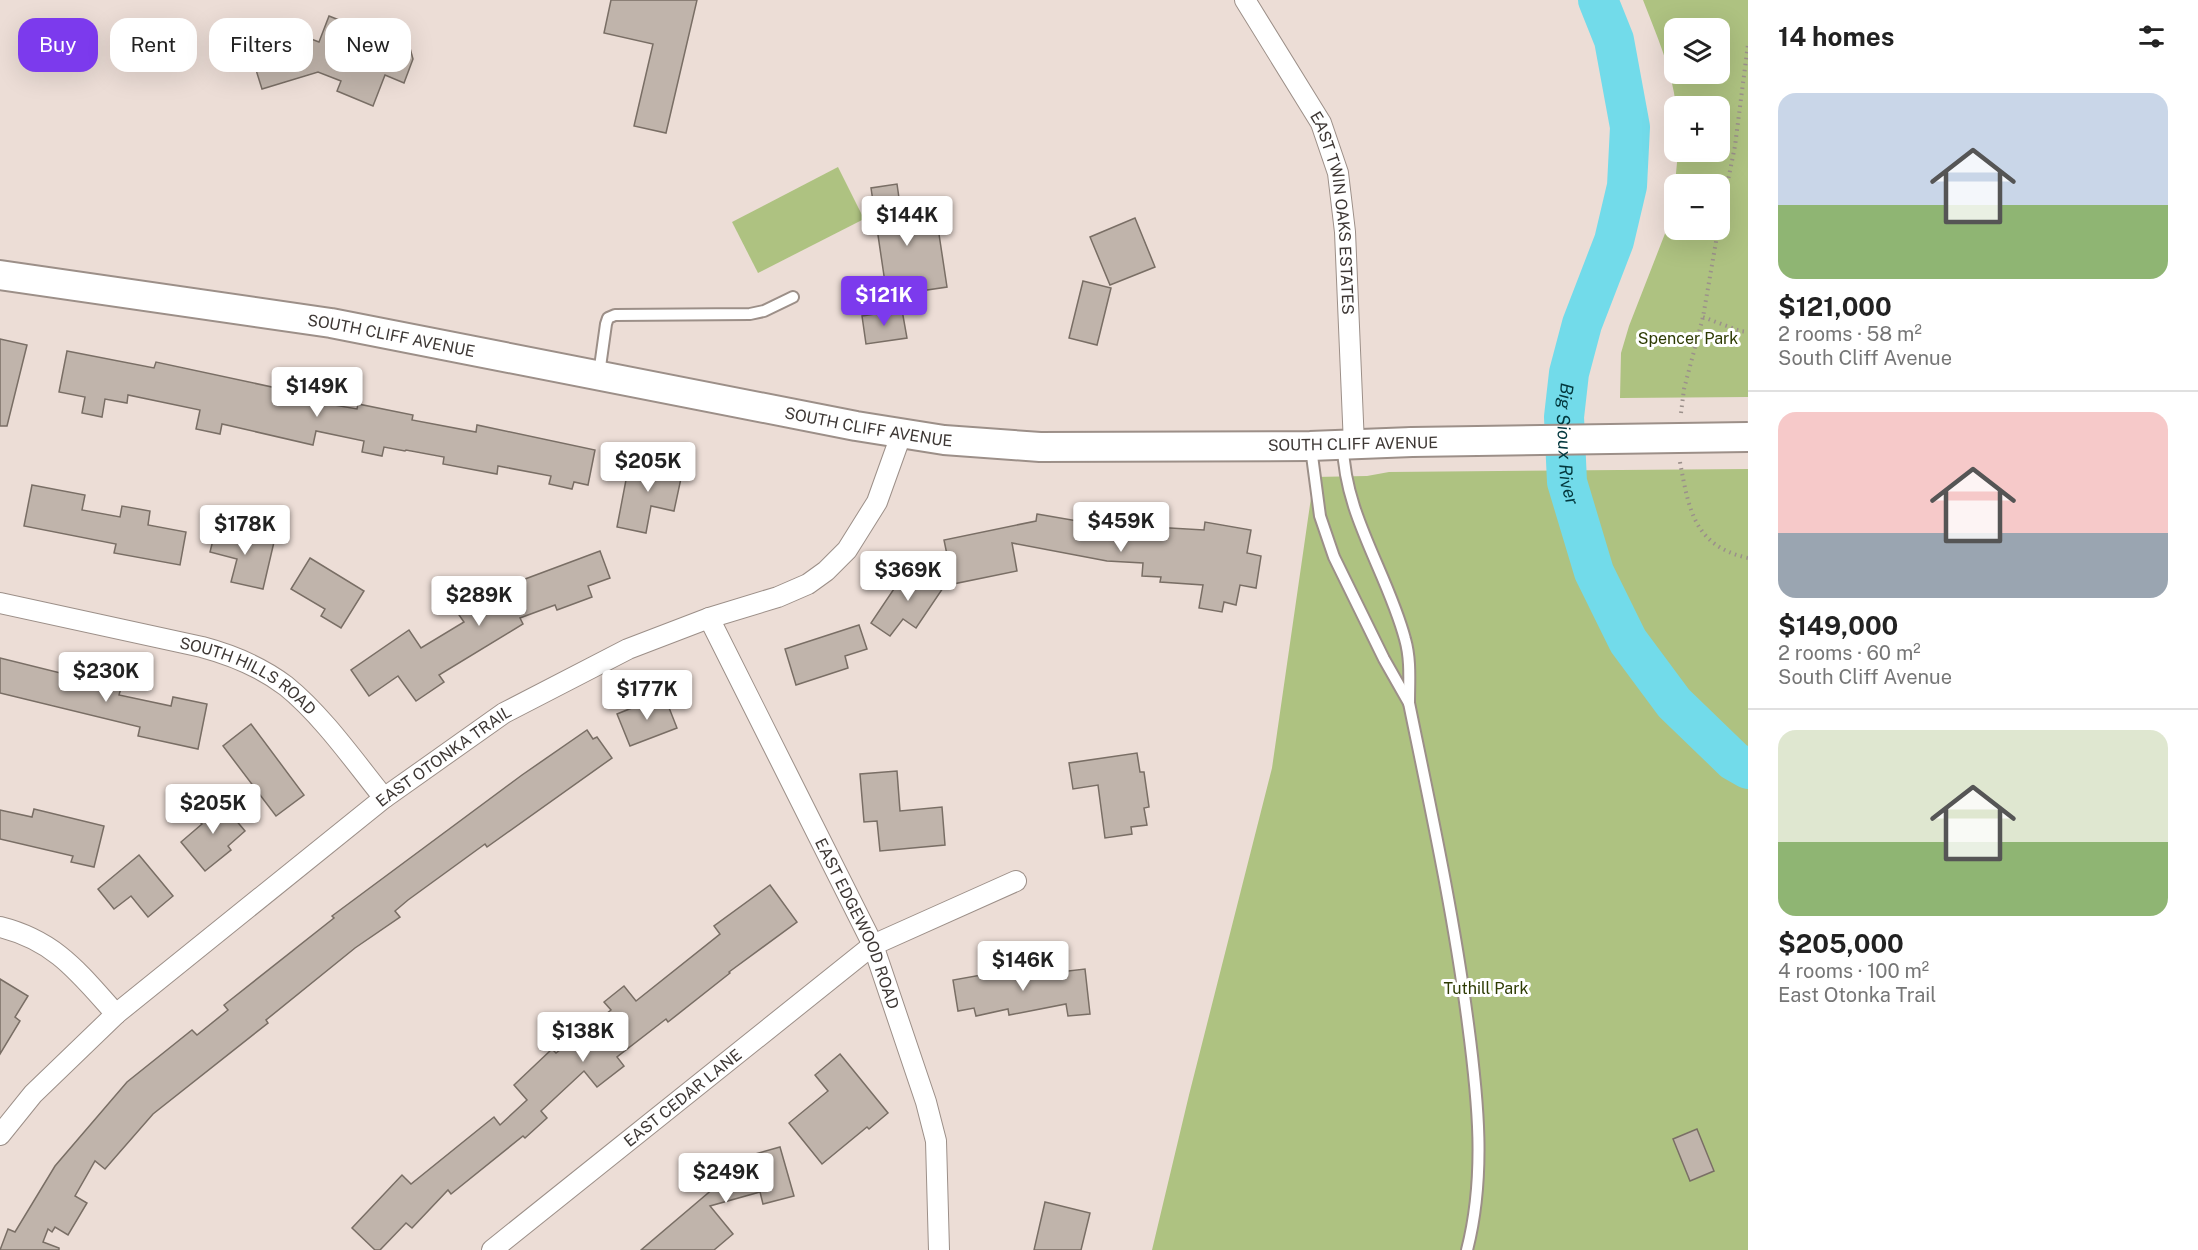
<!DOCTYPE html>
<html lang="en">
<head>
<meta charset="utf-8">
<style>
  body { margin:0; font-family:"Public Sans",sans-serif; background:#f6f6f6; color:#222; height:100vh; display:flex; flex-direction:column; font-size:22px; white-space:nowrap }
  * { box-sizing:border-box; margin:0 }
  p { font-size:20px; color:#767676 }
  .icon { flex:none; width:33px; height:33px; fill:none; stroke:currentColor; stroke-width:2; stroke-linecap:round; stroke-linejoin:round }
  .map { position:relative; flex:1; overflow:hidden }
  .side { display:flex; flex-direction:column; background:#fff; width:450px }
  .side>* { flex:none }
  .guide { position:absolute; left:18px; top:18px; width:570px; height:54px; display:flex; gap:12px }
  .tools { position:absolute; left:1664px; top:18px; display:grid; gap:12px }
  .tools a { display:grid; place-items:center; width:66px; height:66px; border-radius:12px; background:#fff; box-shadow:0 6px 24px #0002; font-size:30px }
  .price { position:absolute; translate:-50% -51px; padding:0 14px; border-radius:6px; background:#fff; color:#222; font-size:20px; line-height:39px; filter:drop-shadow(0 2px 3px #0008) }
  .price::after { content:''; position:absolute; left:50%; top:36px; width:18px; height:14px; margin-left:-9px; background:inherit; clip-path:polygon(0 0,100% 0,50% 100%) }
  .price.active { background:#7c3aed; color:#fff }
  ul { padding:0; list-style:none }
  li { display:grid; align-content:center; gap:12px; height:318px; padding:0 30px }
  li+li { border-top:2px solid #e0e0e0 }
  li span { display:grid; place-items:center; height:186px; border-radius:18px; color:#555 }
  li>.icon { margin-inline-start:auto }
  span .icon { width:108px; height:108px; fill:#fffc; stroke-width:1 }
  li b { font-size:26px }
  h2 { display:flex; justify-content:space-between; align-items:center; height:72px; padding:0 30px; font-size:26px }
  .chip { padding:0 21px; border-radius:18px; background:#fff; box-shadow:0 6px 24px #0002; font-size:21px; line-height:54px }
  .chip.active { background:#7c3aed; color:#fff }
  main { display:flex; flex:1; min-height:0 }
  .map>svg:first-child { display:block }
  .green { fill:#aec281; fill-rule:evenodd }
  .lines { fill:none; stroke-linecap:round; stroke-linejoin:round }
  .river { stroke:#72dbea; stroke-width:40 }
  .building { fill:#c0b4ab; stroke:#796e65; stroke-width:1.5 }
  .service-casing { stroke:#9c8f88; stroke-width:14 }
  .minor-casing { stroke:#9c8f88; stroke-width:22 }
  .secondary-casing { stroke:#9c8f88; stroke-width:32 }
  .path { stroke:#9b908b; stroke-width:4; stroke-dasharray:1.5 4.5; stroke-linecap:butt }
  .service { stroke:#fff; stroke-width:10 }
  .minor { stroke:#fff; stroke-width:20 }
  .secondary { stroke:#fff; stroke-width:28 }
  .secondary-bridge-casing { stroke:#9c8f88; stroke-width:32; stroke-linecap:butt }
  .secondary-bridge { stroke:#fff; stroke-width:28 }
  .labels { text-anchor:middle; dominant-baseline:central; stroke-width:6; stroke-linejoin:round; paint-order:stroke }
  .street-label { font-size:16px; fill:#3d3734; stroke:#fff }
  .park-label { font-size:16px; fill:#2e3b03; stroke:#fff }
  .water-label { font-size:18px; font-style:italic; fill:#03383e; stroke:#fff }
</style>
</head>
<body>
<main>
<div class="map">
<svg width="1748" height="1250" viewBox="0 0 1748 1250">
  <rect width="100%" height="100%" fill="#ecddd6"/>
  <g class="green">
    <path d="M1643,0h105v397l-128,1 1,-45 8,-27 37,-95 8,-34v33h45v-46h-44l3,-32h41v-46h-43c-4,-37 -20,-72 -33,-106zM1719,28v46h-45v-46z"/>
    <polygon points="838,167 864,219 758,273 732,222"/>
    <polygon points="1748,469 1748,1250 1152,1250 1189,1095 1272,768 1314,477 1367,476 1389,472"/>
  </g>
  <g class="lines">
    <path class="river" id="s1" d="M1598,0l16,40 16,87 -3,59 -13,55 -32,83 -13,49 -5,44 3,65 27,90 34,69 46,62 60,58 14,8"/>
  </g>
  <g class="building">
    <polygon points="611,0 697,0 666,133 634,126 653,44 604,33"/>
    <polygon points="329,16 410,48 413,59 404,83 385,75 373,106 337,91 341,81 318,72 262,89 251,54 306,37 319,42"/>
    <polygon points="897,184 903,226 937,221 947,287 887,296 871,188"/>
    <polygon points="1135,218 1155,267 1110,285 1090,237"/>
    <polygon points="1083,281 1111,288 1097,345 1069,338"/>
    <polygon points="902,310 907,338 866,344 862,316"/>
    <polygon points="0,339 27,345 7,426 0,426"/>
    <polygon points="67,351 154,368 156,362 323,398 322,403 357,409 358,404 413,415 412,420 476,432 477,425 595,450 588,485 574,482 572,489 549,484 551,476 498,466 497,474 443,464 444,457 406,450 405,451 384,447 382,456 362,452 364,441 316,431 313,445 222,424 220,434 196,429 200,410 128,395 127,403 105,399 102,417 82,413 85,397 59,392"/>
    <polygon points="630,459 683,469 674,511 651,506 646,533 617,527"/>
    <polygon points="32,485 85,495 82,510 120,517 122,506 150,511 148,525 186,532 180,565 114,553 116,544 24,526"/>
    <polygon points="1037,514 1118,528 1119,525 1204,530 1205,522 1251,530 1247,553 1261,556 1256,588 1240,585 1236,605 1224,602 1222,612 1199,608 1203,585 1160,582 1161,577 1142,576 1143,563 1107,561 1012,543 1017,571 953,584 944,540 1036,521"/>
    <polygon points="216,528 274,542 263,589 231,582 237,559 210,552"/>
    <polygon points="600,551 610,578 588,586 592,597 557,610 555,605 520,618 523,624 439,675 444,682 416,701 398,676 369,696 351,670 409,630 421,648 464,622 459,615 477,604 472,596 496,580 501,588"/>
    <polygon points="310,558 364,591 341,628 321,616 325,609 291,589"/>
    <polygon points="910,565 943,588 916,628 903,619 890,636 871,623"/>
    <polygon points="859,625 867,649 845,656 848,668 796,685 785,649"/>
    <polygon points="0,658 121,688 119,695 171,706 173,697 207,704 198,749 138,736 140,727 0,693"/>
    <polygon points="664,695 677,728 630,746 617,714"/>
    <polygon points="251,724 304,795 276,816 223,746"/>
    <polygon points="587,730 593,739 597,737 612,758 487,847 485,844 408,900 395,911 400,917 355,948 266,1020 268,1023 153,1114 105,1169 95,1161 75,1196 87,1203 68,1235 55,1227 52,1232 48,1229 43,1242 59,1248 59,1250 0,1250 8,1229 15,1232 55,1166 127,1082 192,1030 197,1035 228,1010 224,1005 334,918 332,916 522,775"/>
    <polygon points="1137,753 1140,772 1144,772 1149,807 1144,808 1147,825 1131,827 1132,834 1105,838 1098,785 1073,789 1069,763"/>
    <polygon points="897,771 900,811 942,807 945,845 880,851 877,821 864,822 860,774"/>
    <polygon points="218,799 245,831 228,846 231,850 205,871 181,842 202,824 196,818"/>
    <polygon points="34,809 104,826 94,867 71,862 73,856 0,839 0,810 32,817"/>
    <polygon points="139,855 173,896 148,917 131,896 114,909 98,889"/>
    <polygon points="770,885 797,922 729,972 730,973 668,1022 666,1019 617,1057 624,1066 597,1087 584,1071 541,1111 547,1118 525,1138 523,1136 451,1194 448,1190 412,1228 406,1223 380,1250 375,1250 352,1228 402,1175 411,1184 494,1117 500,1125 527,1100 514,1085 552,1049 556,1053 611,1010 604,1002 624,986 636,1001 720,934 714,926"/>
    <polygon points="1032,966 1034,975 1085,969 1090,1014 1068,1016 1066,1004 1009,1015 1008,1009 976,1016 974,1008 958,1011 953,980"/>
    <polygon points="0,979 28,996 15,1017 20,1021 0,1054"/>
    <polygon points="840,1054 888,1113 869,1129 867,1127 822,1164 789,1123 828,1091 815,1075"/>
    <polygon points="1697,1129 1714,1171 1690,1181 1673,1139"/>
    <polygon points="780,1147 794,1196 763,1204 760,1192 710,1206 733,1234 714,1250 641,1250 721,1182 719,1175 751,1165 748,1156"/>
    <polygon points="1045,1202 1090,1213 1081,1250 1034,1250"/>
  </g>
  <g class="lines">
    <defs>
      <g id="service">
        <polyline points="599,374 606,324 608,318 615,315 750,314 764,311 793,297"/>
        <path d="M1343,445c1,69 45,129 62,194 6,21 4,42 4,64 22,107 45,213 59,321 10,75 18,152 -1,226"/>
        <polyline points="1311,448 1320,516 1334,557 1384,659 1409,703"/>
      </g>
      <g id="minor">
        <path id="s2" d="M1245,0l76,123 17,50 7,59 9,213"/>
        <path id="s3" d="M0,603l202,44c30,8 59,20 84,39 36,29 69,76 98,112"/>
        <path id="s4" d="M709,618l164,327 53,157 10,39 3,109"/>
        <path d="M0,927c56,14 79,46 116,87"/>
        <path id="s5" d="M0,1135l33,-41 83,-80 268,-216 120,-85 124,-64 81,-31 69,-21 30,-13 18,-13 21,-21 30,-48 24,-67"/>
        <path id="s6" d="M492,1250l381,-305 143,-64"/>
      </g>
      <g id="secondary">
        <path id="s7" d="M0,275l331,48 525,103 88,14 96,7 270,-1 102,-4"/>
      </g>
    </defs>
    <use href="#service" class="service-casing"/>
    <use href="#minor" class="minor-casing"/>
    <use href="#secondary" class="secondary-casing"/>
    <g class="path">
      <polyline points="1719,225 1735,146 1748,44"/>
      <polyline points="1703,317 1740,331 1748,332"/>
      <polyline points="1681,413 1684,389 1703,317 1718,230"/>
      <path d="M1680,462c9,48 14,84 68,96"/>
    </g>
    <use href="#service" class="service"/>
    <use href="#minor" class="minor"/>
    <use href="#secondary" class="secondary"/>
    <defs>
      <polyline id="secondary-bridge" points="1412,442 1748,437"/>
    </defs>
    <use href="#secondary-bridge" class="secondary-bridge-casing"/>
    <use href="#secondary-bridge" class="secondary-bridge"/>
  </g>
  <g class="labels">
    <g class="street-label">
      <text stroke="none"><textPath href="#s2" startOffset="236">EAST TWIN OAKS ESTATES</textPath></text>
      <text stroke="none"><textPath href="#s7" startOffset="396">SOUTH CLIFF AVENUE</textPath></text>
      <text stroke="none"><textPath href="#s7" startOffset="882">SOUTH CLIFF AVENUE</textPath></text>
      <text transform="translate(1353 444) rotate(-1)">SOUTH CLIFF AVENUE</text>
      <text stroke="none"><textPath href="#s3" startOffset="261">SOUTH HILLS ROAD</textPath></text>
      <text stroke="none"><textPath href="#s5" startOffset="585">EAST OTONKA TRAIL</textPath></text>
      <text stroke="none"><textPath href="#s4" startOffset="340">EAST EDGEWOOD ROAD</textPath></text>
      <text stroke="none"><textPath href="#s6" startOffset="244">EAST CEDAR LANE</textPath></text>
    </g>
    <g class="park-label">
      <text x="1688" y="338">Spencer Park</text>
      <text x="1486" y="988">Tuthill Park</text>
    </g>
    <g class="water-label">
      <text stroke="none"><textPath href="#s1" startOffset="458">Big Sioux River</textPath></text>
    </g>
  </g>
</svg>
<div class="tools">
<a><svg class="icon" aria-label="layers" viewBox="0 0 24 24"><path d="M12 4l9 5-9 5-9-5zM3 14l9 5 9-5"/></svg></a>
<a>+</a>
<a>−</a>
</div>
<b class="price" style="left:907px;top:247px">$144K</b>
<b class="price active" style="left:884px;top:327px">$121K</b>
<b class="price" style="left:317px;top:418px">$149K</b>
<b class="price" style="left:648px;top:493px">$205K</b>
<b class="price" style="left:1121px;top:553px">$459K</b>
<b class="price" style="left:245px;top:556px">$178K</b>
<b class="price" style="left:908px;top:602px">$369K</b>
<b class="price" style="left:479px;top:627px">$289K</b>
<b class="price" style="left:106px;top:703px">$230K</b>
<b class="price" style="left:647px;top:721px">$177K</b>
<b class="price" style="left:213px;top:835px">$205K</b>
<b class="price" style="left:1023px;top:992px">$146K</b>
<b class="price" style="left:583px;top:1063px">$138K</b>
<b class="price" style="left:726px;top:1204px">$249K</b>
<div class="guide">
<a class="chip active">Buy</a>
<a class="chip">Rent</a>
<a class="chip">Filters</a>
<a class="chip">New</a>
</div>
</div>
<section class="side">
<h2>14 homes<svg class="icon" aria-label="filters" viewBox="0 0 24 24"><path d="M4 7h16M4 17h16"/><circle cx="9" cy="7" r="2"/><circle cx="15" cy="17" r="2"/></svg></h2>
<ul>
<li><span style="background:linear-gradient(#c9d6e8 60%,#8fb573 0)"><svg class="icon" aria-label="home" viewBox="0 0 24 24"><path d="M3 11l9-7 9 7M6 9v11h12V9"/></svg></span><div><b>$121,000</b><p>2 rooms · 58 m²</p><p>South Cliff Avenue</p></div></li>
<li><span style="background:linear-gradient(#f6c9c9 65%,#9aa5b1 0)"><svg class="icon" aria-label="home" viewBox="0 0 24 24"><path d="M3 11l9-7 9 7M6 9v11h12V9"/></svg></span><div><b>$149,000</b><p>2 rooms · 60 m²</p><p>South Cliff Avenue</p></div></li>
<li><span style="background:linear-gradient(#dfe7d0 60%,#8fb573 0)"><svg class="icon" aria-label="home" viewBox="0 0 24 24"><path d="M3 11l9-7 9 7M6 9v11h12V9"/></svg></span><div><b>$205,000</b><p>4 rooms · 100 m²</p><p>East Otonka Trail</p></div></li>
</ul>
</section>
</main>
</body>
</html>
